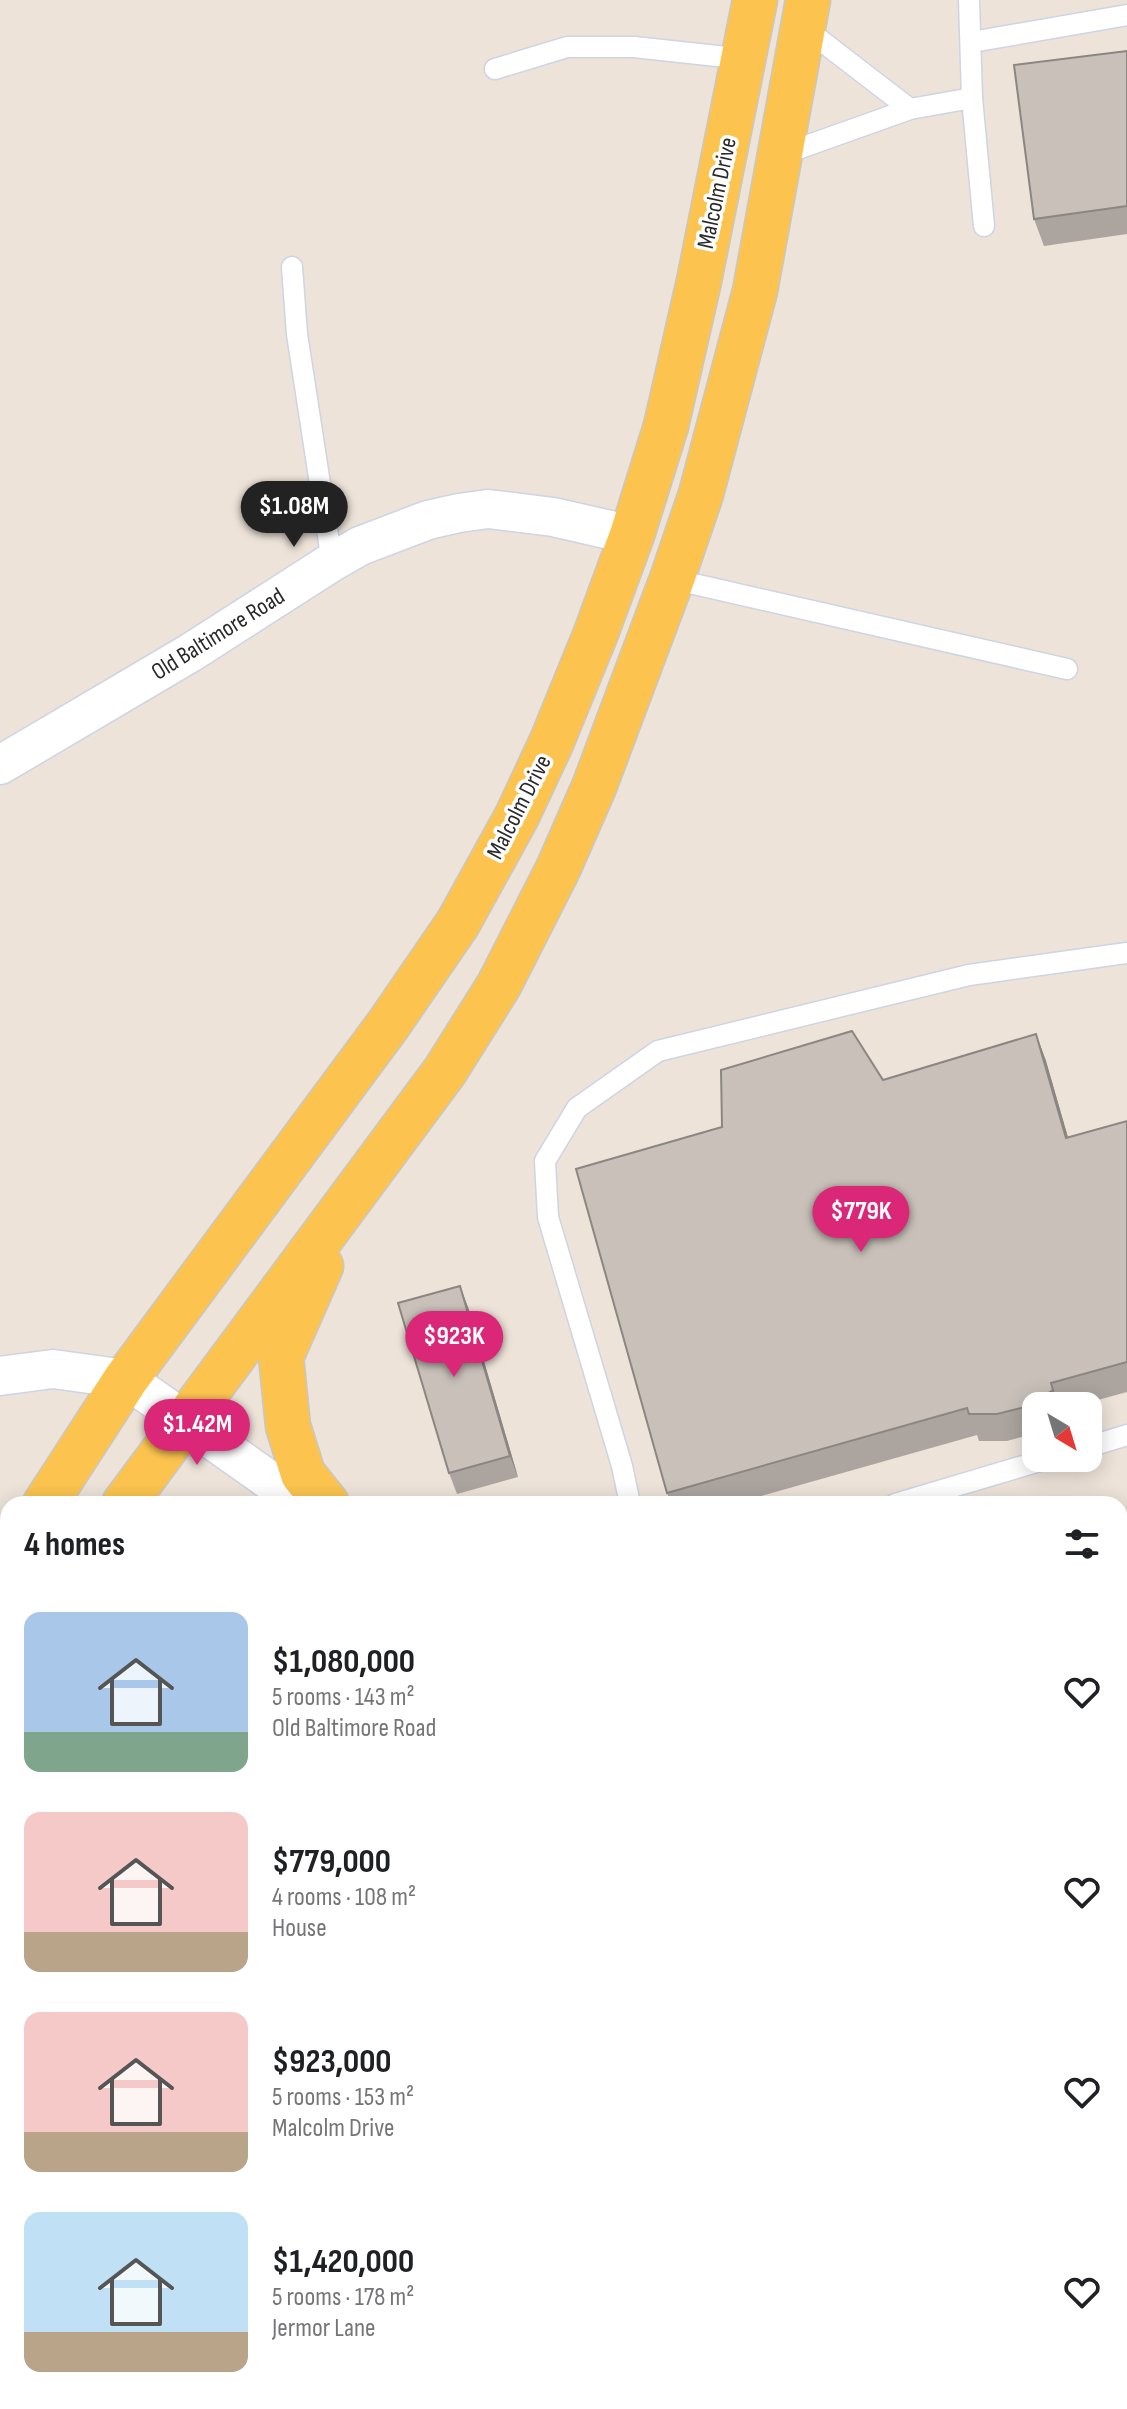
<!DOCTYPE html>
<html lang="en">
<head>
<meta charset="utf-8">
<style>
  body { margin:0; font-family:"Sofia Sans Condensed",sans-serif; background:#f6f6f6; color:#202124; height:100vh; display:flex; flex-direction:column; font-size:30px; white-space:nowrap }
  * { box-sizing:border-box; margin:0 }
  p { font-size:26px; color:#757577 }
  .icon { flex:none; width:44px; height:44px; fill:none; stroke:currentColor; stroke-width:2; stroke-linecap:round; stroke-linejoin:round }
  .map { position:relative; flex:1; overflow:hidden }
  .sheet { position:absolute; left:0px; top:1496px; width:1128px; height:914px; display:flex; flex-direction:column; background:#fff; border-radius:24px 24px 0 0; box-shadow:0 4px 20px #0003 }
  .sheet>* { flex:none }
  .needle { width:52px; rotate:142deg }
  .buttons { position:absolute; left:1022px; top:1392px; display:grid; gap:16px }
  .buttons a { display:grid; place-items:center; width:80px; height:80px; border-radius:16px; background:#fff; box-shadow:0 4px 20px #0003; font-size:40px }
  .price { position:absolute; translate:-50% -68px; padding:0 18px; border-radius:28px; background:#db2777; color:#fff; font-size:26px; line-height:52px; filter:drop-shadow(0 2px 4px #0008) }
  .price::after { content:''; position:absolute; left:50%; top:48px; width:24px; height:18px; margin-left:-12px; background:inherit; clip-path:polygon(0 0,100% 0,50% 100%) }
  .price.active { background:#222; color:#fff }
  ul { padding:0; list-style:none }
  li { display:flex; align-items:center; gap:24px; height:200px; padding:0 24px }
  li span { display:grid; place-items:center; flex:none; width:224px; height:160px; border-radius:16px; color:#555 }
  li>.icon { margin-inline-start:auto }
  span .icon { width:96px; height:96px; fill:#fffc; stroke-width:1 }
  li b { font-size:34px }
  h2 { display:flex; justify-content:space-between; align-items:center; height:96px; padding:0 24px; font-size:34px }
  .map>svg:first-child { display:block }
  .lines { fill:none; stroke-linecap:round; stroke-linejoin:round }
  .service-casing { stroke:#ced4e3; stroke-width:23 }
  .minor-casing { stroke:#ced4e3; stroke-width:41 }
  .primary-casing { stroke:#c7c7c7; stroke-width:47 }
  .trunk-casing { stroke:#c7c7c7; stroke-width:47 }
  .service { stroke:#fff; stroke-width:20 }
  .minor { stroke:#fff; stroke-width:38 }
  .primary { stroke:#fcc44f; stroke-width:44 }
  .trunk { stroke:#fea850; stroke-width:44 }
  .wall { fill:#aca59f }
  .shaded-wall { fill:#8c8682 }
  .building { fill:#c8c0b9; stroke:#8c8682; stroke-width:2 }
  .labels { text-anchor:middle; dominant-baseline:central; stroke-width:7; stroke-linejoin:round; paint-order:stroke }
  .street-label { font-size:24px; fill:#292929; stroke:#fff }
</style>
</head>
<body>
<div class="map">
<svg width="1127" height="2409" viewBox="0 0 1127 2409">
  <rect width="100%" height="100%" fill="#ede3d9"/>
  <g class="lines">
    <defs>
      <g id="service">
        <polyline points="969,0 972,98"/>
        <polyline points="972,42 1127,15"/>
        <polyline points="495,69 567,47 634,47 745,59"/>
        <polyline points="910,109 972,98 984,226"/>
        <polyline points="778,156 910,109 802,26"/>
        <polyline points="292,267 297,334 332,562"/>
        <polyline points="672,579 1067,669"/>
        <polyline points="1088,1447 1127,1435"/>
        <polyline points="630,1504 622,1466 548,1217 545,1161 577,1108 658,1051 969,975 1127,953"/>
        <polyline points="895,1504 1050,1458"/>
        <polyline points="0,1885 8,1897"/>
        <polyline points="1120,2167 1127,2168"/>
      </g>
      <g id="minor">
        <polyline points="0,765 190,653 332,562 360,546 428,520 459,513 488,509 553,517 632,535"/>
        <polyline points="0,1376 53,1369 126,1379 303,1504"/>
        <polyline points="1120,1873 1127,1870"/>
      </g>
      <g id="primary">
        <polyline points="321,1266 281,1357 288,1426 303,1474 327,1504"/>
        <polyline points="45,1504 126,1379 388,1025 458,923 517,816 552,741 596,633 632,535 666,426 699,281 755,0"/>
        <polyline points="124,1504 445,1071 499,985 558,869 594,787 672,579 701,494 755,291 808,0"/>
        <polyline points="0,1573 8,1561"/>
        <polyline points="0,1673 8,1662"/>
      </g>
      <g id="trunk">
        <polyline points="1120,2292 1127,2293"/>
        <polyline points="0,2293 8,2293"/>
      </g>
    </defs>
    <use href="#service" class="service-casing"/>
    <use href="#minor" class="minor-casing"/>
    <use href="#primary" class="primary-casing"/>
    <use href="#trunk" class="trunk-casing"/>
    <use href="#service" class="service"/>
    <use href="#minor" class="minor"/>
    <use href="#primary" class="primary"/>
    <use href="#trunk" class="trunk"/>
  </g>
  <g class="wall">
    <polygon points="1127,51 1127,234 1044,246 1034,219"/>
    <polygon points="1036,1034 1046,1061 1068,1138 1127,1121 1127,1392 1076,1406 1036,1406 1036,1433 1007,1441 979,1441 977,1435 733,1504 671,1504 667,1493 883,1080"/>
    <polygon points="468,1307 518,1477 457,1494 449,1473"/>
    <polygon points="0,1906 8,1922 8,2050 5,2051 0,2040"/>
    <polygon points="1120,1924 1127,1925 1127,2122 1120,2122"/>
  </g>
  <g class="shaded-wall">
    <polygon points="1036,1034 1046,1061 1076,1165 1066,1138"/>
    <polygon points="460,1286 468,1307 518,1477 510,1456"/>
    <polygon points="1051,1383 1059,1406 1036,1406 1036,1426 1029,1406"/>
  </g>
  <g class="building">
    <polygon points="1127,51 1127,206 1034,219 1014,65"/>
    <polygon points="852,1031 883,1080 1036,1034 1066,1138 1127,1121 1127,1362 1051,1383 1053,1390 1029,1406 997,1414 969,1414 967,1408 667,1493 576,1169 722,1127 721,1070"/>
    <polygon points="460,1286 510,1456 449,1473 398,1303"/>
    <polygon points="0,1906 8,1922 8,2025 0,2029"/>
    <polygon points="1120,1924 1127,1925 1127,2102 1120,2101"/>
  </g>
  <g class="labels">
    <g class="street-label">
      <text transform="translate(717 193) rotate(-78)">Malcolm Drive</text>
      <text transform="translate(218 634) rotate(-32)">Old Baltimore Road</text>
      <text transform="translate(519 807) rotate(-63)">Malcolm Drive</text>
    </g>
  </g>
</svg>
<div class="buttons">
<a><svg class="needle" viewBox="-14 -14 28 28"><path d="M0-13l5 13h-10z" fill="#e53935"/><path d="M0 13l5-13h-10z" fill="#757577"/></svg></a>
</div>
<b class="price active" style="left:294px;top:549px">$1.08M</b>
<b class="price" style="left:861px;top:1254px">$779K</b>
<b class="price" style="left:454px;top:1379px">$923K</b>
<b class="price" style="left:197px;top:1467px">$1.42M</b>
<section class="sheet">
<h2>4 homes<svg class="icon" aria-label="filters" viewBox="0 0 24 24"><path d="M4 7h16M4 17h16"/><circle cx="9" cy="7" r="2"/><circle cx="15" cy="17" r="2"/></svg></h2>
<ul>
<li><span style="background:linear-gradient(#a9c7e8 75%,#7fa58c 0)"><svg class="icon" aria-label="home" viewBox="0 0 24 24"><path d="M3 11l9-7 9 7M6 9v11h12V9"/></svg></span><div><b>$1,080,000</b><p>5 rooms · 143 m²</p><p>Old Baltimore Road</p></div><svg class="icon" aria-label="heart" viewBox="0 0 24 24"><path d="M12 20l-8-8c-3-5 5-10 8-4 3-6 11-1 8 4z"/></svg></li>
<li><span style="background:linear-gradient(#f6c9c9 75%,#b9a48a 0)"><svg class="icon" aria-label="home" viewBox="0 0 24 24"><path d="M3 11l9-7 9 7M6 9v11h12V9"/></svg></span><div><b>$779,000</b><p>4 rooms · 108 m²</p><p>House</p></div><svg class="icon" aria-label="heart" viewBox="0 0 24 24"><path d="M12 20l-8-8c-3-5 5-10 8-4 3-6 11-1 8 4z"/></svg></li>
<li><span style="background:linear-gradient(#f6c9c9 75%,#b9a48a 0)"><svg class="icon" aria-label="home" viewBox="0 0 24 24"><path d="M3 11l9-7 9 7M6 9v11h12V9"/></svg></span><div><b>$923,000</b><p>5 rooms · 153 m²</p><p>Malcolm Drive</p></div><svg class="icon" aria-label="heart" viewBox="0 0 24 24"><path d="M12 20l-8-8c-3-5 5-10 8-4 3-6 11-1 8 4z"/></svg></li>
<li><span style="background:linear-gradient(#bfe0f5 75%,#b9a48a 0)"><svg class="icon" aria-label="home" viewBox="0 0 24 24"><path d="M3 11l9-7 9 7M6 9v11h12V9"/></svg></span><div><b>$1,420,000</b><p>5 rooms · 178 m²</p><p>Jermor Lane</p></div><svg class="icon" aria-label="heart" viewBox="0 0 24 24"><path d="M12 20l-8-8c-3-5 5-10 8-4 3-6 11-1 8 4z"/></svg></li>
</ul>
</section>
</div>
</body>
</html>
